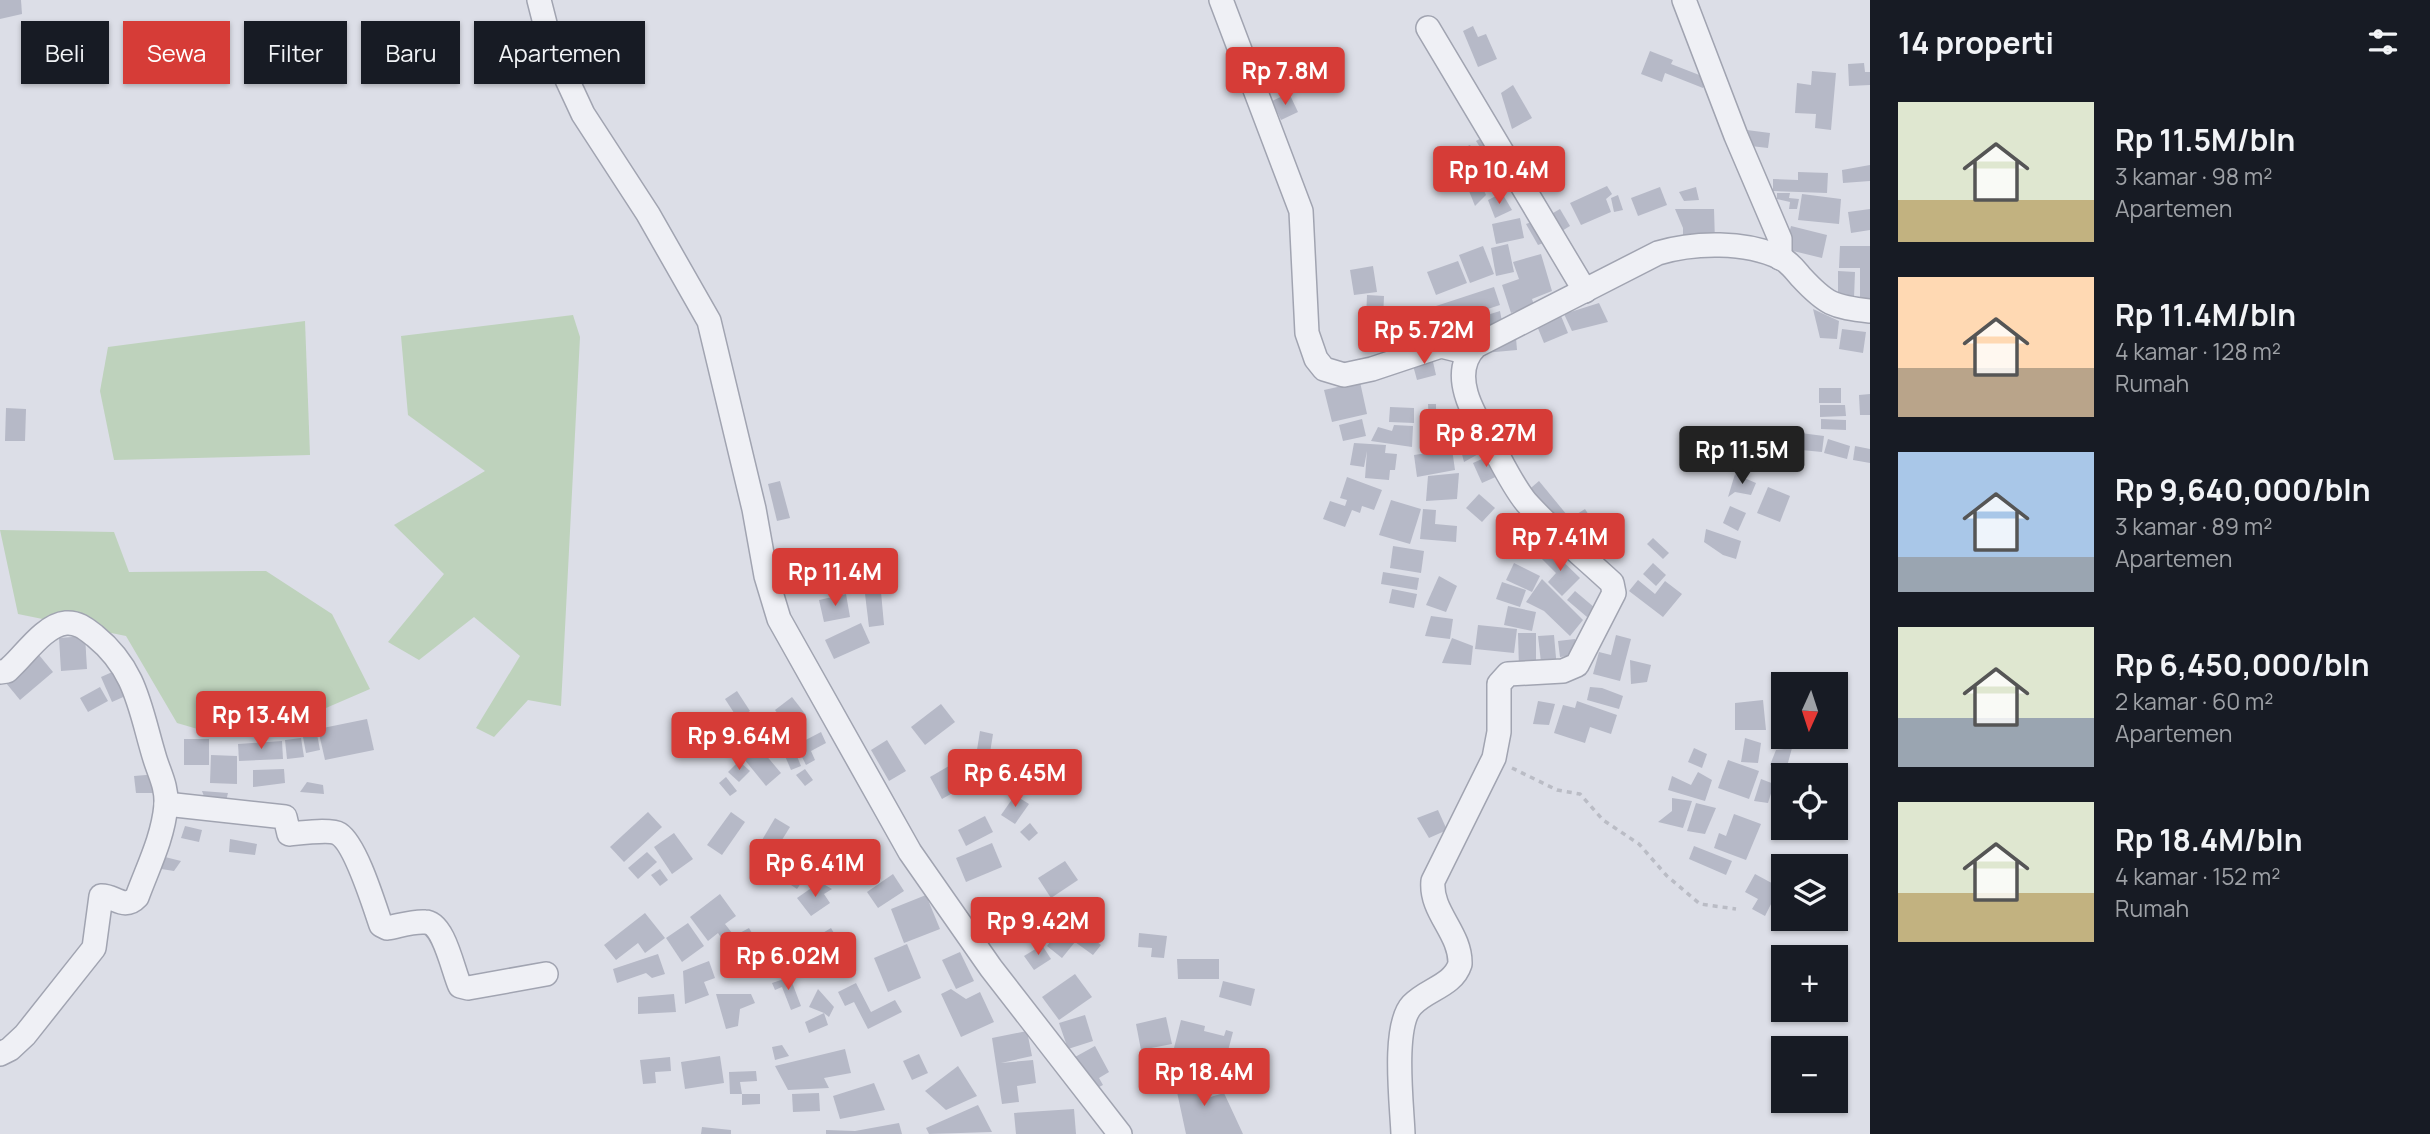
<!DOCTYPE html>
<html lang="id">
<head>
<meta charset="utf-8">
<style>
  body { margin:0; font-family:Manrope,sans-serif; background:#242831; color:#f1f3f6; height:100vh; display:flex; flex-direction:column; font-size:26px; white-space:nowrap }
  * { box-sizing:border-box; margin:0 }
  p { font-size:23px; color:#9ea1a6 }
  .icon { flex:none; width:38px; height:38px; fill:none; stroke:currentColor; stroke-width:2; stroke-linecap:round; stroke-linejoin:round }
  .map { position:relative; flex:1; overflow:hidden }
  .sheet { display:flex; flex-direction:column; background:#171b24; width:560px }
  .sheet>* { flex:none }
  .hud { position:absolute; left:21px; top:21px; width:665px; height:63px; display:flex; gap:14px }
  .needle { width:46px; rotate:183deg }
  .tools { position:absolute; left:1771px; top:672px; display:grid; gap:14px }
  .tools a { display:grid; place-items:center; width:77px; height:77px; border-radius:0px; background:#171b24; box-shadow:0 2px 5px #0004; font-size:35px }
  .price { position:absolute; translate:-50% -60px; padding:0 16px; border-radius:7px; background:#d63c37; color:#fff; font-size:23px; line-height:46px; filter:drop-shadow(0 2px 4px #0008) }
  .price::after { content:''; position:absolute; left:50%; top:42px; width:21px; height:16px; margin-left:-10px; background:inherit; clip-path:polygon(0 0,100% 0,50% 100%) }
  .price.active { background:#222; color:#fff }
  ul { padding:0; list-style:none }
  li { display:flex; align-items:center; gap:21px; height:175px; padding:0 28px }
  li span { display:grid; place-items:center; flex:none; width:196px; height:140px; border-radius:0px; color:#555 }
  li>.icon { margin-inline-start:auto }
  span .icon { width:84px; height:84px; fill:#fffc; stroke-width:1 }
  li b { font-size:30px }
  h2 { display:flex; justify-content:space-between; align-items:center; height:84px; padding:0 28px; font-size:30px }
  .tag { padding:0 24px; border-radius:0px; background:#171b24; box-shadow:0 2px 5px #0004; font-size:24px; line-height:63px }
  .tag.active { background:#d63c37; color:#fff }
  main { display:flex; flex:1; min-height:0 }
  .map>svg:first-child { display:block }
  .green { fill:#bed2bc }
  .building { fill:#b6b9c7 }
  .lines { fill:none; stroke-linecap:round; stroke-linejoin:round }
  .minor-casing { stroke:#a1a4b1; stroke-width:26 }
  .path { stroke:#babcc5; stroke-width:3.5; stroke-dasharray:5 5; stroke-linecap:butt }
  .minor { stroke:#eff0f5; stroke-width:23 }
</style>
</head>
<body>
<main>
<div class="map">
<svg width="1870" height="1134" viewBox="0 0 1870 1134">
  <rect width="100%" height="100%" fill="#dcdee7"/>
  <g class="green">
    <polygon points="573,315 580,337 561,706 528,700 494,737 476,728 520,656 474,617 419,660 388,642 444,574 394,525 485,471 408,415 401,336"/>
    <polygon points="305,321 310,455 114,460 100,391 108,347"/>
    <polygon points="0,530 114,532 129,572 266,571 332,614 370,689 275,730 225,737 177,723 126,636 18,614"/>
  </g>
  <g class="building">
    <polygon points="0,0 21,0 22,14 0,19"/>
    <polygon points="1473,26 1478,37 1486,34 1497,59 1478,67 1463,31"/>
    <polygon points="1650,51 1673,60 1671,64 1707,78 1703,88 1665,73 1662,82 1641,74"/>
    <polygon points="1864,63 1865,72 1870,72 1870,85 1849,86 1848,64"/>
    <polygon points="1812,71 1836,73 1831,130 1815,128 1816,114 1795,113 1797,83 1811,85"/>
    <polygon points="1513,85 1532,118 1512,129 1501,93"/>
    <polygon points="1289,93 1298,112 1281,120 1272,101"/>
    <polygon points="1739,129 1770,133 1768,148 1742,145"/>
    <polygon points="1488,134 1499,151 1487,158 1476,141"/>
    <polygon points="1470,145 1486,170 1463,182 1445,156"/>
    <polygon points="1505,162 1517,185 1498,191 1490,168"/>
    <polygon points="1870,165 1870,181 1843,183 1842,170"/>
    <polygon points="1798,172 1828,173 1827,193 1773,191 1773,179 1798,180"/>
    <polygon points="1480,181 1486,195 1475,206 1467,186"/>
    <polygon points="1607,186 1612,194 1606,199 1611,212 1581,225 1570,203"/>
    <polygon points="1660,187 1667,205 1638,216 1631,198"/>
    <polygon points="1696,187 1699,200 1684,201 1679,192"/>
    <polygon points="1502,193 1512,210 1495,218 1488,200"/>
    <polygon points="1777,193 1790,193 1789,198 1799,199 1797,209 1789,209 1790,202 1777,199"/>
    <polygon points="1802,194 1841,199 1839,224 1798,220"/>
    <polygon points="1618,195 1623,210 1614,212 1611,198"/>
    <polygon points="1560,209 1570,226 1557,234 1546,217"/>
    <polygon points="1675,209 1714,209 1715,242 1683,243 1683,228"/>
    <polygon points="1870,209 1870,230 1851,233 1848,212"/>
    <polygon points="1520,218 1524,238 1496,244 1492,224"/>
    <polygon points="1537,220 1546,242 1538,245 1526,224"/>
    <polygon points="1791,226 1827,235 1822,258 1785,249"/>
    <polygon points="1508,244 1514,272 1496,276 1491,248"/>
    <polygon points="1483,246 1494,274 1470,283 1459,255"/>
    <polygon points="1840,246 1870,246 1870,298 1860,298 1860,268 1839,268"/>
    <polygon points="1541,254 1552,291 1532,299 1534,305 1511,313 1502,285 1519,279 1513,262"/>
    <polygon points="1458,261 1467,283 1436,295 1427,272"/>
    <polygon points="1373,266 1377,292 1354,295 1350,270"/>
    <polygon points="1838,271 1855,272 1854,298 1838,298"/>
    <polygon points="1494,287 1500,305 1442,324 1436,306"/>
    <polygon points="1367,295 1384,296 1383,319 1366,319"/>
    <polygon points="1599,303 1608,322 1572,331 1564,314"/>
    <polygon points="1813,309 1839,321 1837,339 1820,338"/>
    <polygon points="1500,311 1503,327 1491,334 1488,326 1473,329 1471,320"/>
    <polygon points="1559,311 1568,333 1544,343 1535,321"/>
    <polygon points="1435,316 1436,344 1413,345 1412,317"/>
    <polygon points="1388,320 1409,323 1404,352 1383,349"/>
    <polygon points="1842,329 1866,332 1863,353 1839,349"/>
    <polygon points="1516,338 1517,350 1484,353 1484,344"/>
    <polygon points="1431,353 1436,375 1417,380 1411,358"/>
    <polygon points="1360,382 1367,414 1332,422 1324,390"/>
    <rect x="1819" y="388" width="22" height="15"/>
    <polygon points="1870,394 1870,415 1860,415 1859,395"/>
    <polygon points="1428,404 1436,404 1436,416 1449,415 1450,440 1430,441"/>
    <polygon points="1820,405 1845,405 1846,416 1820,417"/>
    <polygon points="1390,407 1414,408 1414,423 1389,422"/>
    <polygon points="6,408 26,409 25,441 5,441"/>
    <polygon points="1362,419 1366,436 1343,441 1339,425"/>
    <polygon points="1821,419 1846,420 1846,430 1821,429"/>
    <polygon points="1394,425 1413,426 1412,447 1371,441 1378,427 1392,431"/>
    <polygon points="1793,432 1824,436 1822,452 1791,449"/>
    <polygon points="1472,437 1482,452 1464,462 1459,443"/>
    <polygon points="1828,439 1850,446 1847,459 1824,453"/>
    <polygon points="1354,443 1386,445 1385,453 1397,454 1395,470 1390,470 1389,480 1365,478 1367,451 1364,467 1350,465"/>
    <polygon points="1855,446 1870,449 1870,463 1853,460"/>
    <polygon points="1452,449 1455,470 1417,477 1414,455"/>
    <polygon points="1491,455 1500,475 1482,483 1473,463"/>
    <polygon points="1459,473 1457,499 1426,501 1428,476"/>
    <polygon points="1735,474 1756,483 1751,495 1735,492 1728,497"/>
    <polygon points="1347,477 1382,490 1374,510 1362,506 1360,513 1352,510 1345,527 1323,519 1330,501 1345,506 1347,500 1340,498"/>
    <polygon points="780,481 790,518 777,521 768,484"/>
    <polygon points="1539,481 1567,515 1553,526 1525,493"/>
    <polygon points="1768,487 1790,496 1780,522 1757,513"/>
    <polygon points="1479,494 1495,508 1482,522 1466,508"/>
    <polygon points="1391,500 1421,509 1410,544 1379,535"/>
    <polygon points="1730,506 1746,513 1738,531 1723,523"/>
    <polygon points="1423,509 1436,510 1435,524 1457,526 1456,542 1420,539"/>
    <polygon points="1585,509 1596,526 1580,536 1569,519"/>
    <polygon points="1513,518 1530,530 1516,548 1500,536"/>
    <polygon points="1706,529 1741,541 1736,559 1723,555 1704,542"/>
    <polygon points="1653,538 1669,553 1663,559 1647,544"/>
    <polygon points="1393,546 1424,551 1421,573 1390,568"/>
    <polygon points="1548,547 1580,578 1562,596 1548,582 1556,573 1541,558"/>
    <polygon points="831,554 836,581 808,586 803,558"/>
    <polygon points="1514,563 1540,576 1532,592 1506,580"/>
    <polygon points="1653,563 1666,575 1656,586 1643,574"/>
    <polygon points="1383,572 1419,578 1417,590 1381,584"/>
    <polygon points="1439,576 1457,586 1446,612 1426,605"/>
    <polygon points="1542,579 1583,620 1570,636 1544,611 1526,602"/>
    <polygon points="1638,580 1655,594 1665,581 1682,594 1663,617 1629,591"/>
    <polygon points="1502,582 1526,590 1520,607 1496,599"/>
    <polygon points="1392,589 1417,594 1414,608 1389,603"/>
    <polygon points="1575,591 1595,608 1587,617 1567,600"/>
    <polygon points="881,592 884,625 869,627 865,594"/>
    <polygon points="846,594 850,617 824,622 819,600"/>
    <polygon points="1508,606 1536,612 1532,631 1504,625"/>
    <polygon points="1431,616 1453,619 1450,639 1425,636"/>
    <polygon points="861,623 870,643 834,659 825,640"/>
    <polygon points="1478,625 1517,629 1514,653 1475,649"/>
    <polygon points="1518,633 1536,633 1536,669 1519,669"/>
    <polygon points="1554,635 1557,669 1542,671 1538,636"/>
    <polygon points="1616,635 1631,639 1620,681 1593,674 1599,652 1611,655"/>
    <polygon points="85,636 87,669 61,671 59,638"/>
    <polygon points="1452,638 1473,646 1471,665 1442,663"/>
    <polygon points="1575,639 1577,655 1560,657 1558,641"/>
    <polygon points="39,655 53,672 20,700 6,683"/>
    <polygon points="1630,660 1651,665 1647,682 1631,684"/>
    <polygon points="119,669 130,694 112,702 101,677"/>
    <polygon points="100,687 108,701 88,712 80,698"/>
    <polygon points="1590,687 1602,688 1623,696 1619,709 1587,700"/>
    <polygon points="737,691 750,711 738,719 725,699"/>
    <polygon points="792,697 806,715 789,729 775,710"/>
    <polygon points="1763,700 1766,730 1735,730 1735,703"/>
    <polygon points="1538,701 1555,704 1549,725 1533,724"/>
    <polygon points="1577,701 1617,715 1611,734 1590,727 1585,743 1554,733 1563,705 1575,708"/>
    <polygon points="941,704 955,722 925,745 911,727"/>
    <polygon points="770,712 787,732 772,743 757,722"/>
    <polygon points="367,719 374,750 325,760 318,729"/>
    <polygon points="980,731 993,734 989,759 976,756"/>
    <polygon points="821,732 826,743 811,751 815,760 806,765 796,745"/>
    <polygon points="317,734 320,750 306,753 303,737"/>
    <polygon points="301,738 304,757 287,759 285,740"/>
    <polygon points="1745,738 1761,743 1758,763 1741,762"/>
    <rect x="184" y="739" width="25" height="26"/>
    <polygon points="887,740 906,771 889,781 871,750"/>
    <polygon points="282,741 283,759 239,761 238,744"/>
    <polygon points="792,744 801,766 791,770 782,749"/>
    <polygon points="759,747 781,773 766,786 744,759"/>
    <polygon points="1694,748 1707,754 1702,768 1688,762"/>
    <polygon points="1792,748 1786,770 1770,765 1776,750"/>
    <polygon points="211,755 237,756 237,784 210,783"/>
    <polygon points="961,759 974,781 942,799 930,777"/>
    <polygon points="1728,760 1759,771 1749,799 1718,788"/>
    <polygon points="739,761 750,771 739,782 728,772"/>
    <polygon points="284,769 285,783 253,787 253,770"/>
    <polygon points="805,769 813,780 805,786 796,775"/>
    <polygon points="1698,772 1712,780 1705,801 1668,790 1672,776 1691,785"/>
    <polygon points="158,774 156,793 136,793 134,776"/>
    <polygon points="726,777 737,791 730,796 719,783"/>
    <polygon points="1761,779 1774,784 1768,803 1754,801"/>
    <polygon points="307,782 323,785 324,794 300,792"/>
    <polygon points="202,791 228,793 226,801 205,799"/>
    <polygon points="1015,795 1029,804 1015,824 1001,815"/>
    <polygon points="1672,798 1692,801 1683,828 1658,822 1672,811"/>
    <polygon points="1696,803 1716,808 1705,834 1687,831"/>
    <polygon points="1438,810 1447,830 1429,838 1417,818"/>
    <polygon points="648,812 662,827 624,862 610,847"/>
    <polygon points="731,812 745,822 722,855 707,845"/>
    <polygon points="1734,814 1761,824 1746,860 1714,848 1719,833 1726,836"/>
    <polygon points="985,816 993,832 966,846 958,830"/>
    <polygon points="775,818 790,827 769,861 755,852"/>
    <polygon points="1030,823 1038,833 1029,841 1020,832"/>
    <polygon points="185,826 202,830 199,842 181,838"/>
    <polygon points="674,833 693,859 672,874 654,847"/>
    <polygon points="230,839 257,844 255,855 229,852"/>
    <polygon points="992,843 1002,867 966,882 956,858"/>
    <polygon points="1694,846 1732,861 1726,875 1689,859"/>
    <polygon points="647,852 657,862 638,879 628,868"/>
    <polygon points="804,854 816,861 797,889 785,881"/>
    <polygon points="161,856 181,861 174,871 155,868"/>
    <polygon points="1065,861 1078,880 1051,898 1038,878"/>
    <polygon points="660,869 668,880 660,886 651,875"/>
    <polygon points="893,874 904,891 878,908 867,892"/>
    <polygon points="1755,874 1783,889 1783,909 1772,902 1765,916 1752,909 1758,899 1745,892"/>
    <polygon points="820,882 832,889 824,894 830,903 811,916 797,898"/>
    <polygon points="720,894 736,916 725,924 732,933 722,939 718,933 708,941 690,917"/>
    <polygon points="926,895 940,929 904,943 891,909"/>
    <polygon points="1029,897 1044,925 1029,933 1014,905"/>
    <polygon points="645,913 665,938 645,953 638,943 616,960 604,945"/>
    <polygon points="1067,919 1101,945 1093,955 1075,942 1062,958 1047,946"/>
    <polygon points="688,923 704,946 682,962 666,938"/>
    <polygon points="749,928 759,945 731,961 721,943"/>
    <polygon points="831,928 841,945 828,953 836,966 820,975 801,946"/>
    <polygon points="1139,933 1167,936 1164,958 1151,957 1152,948 1138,947"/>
    <polygon points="907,944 921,978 888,992 874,958"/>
    <polygon points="1042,945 1051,959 1034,970 1024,956"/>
    <polygon points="960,952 974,981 956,989 942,960"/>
    <polygon points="658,954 665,974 652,978 646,973 617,983 613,969"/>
    <polygon points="1177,959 1219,959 1219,979 1178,979"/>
    <polygon points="709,961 715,978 704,982 709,995 685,1004 683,971"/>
    <polygon points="1075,974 1092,997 1059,1020 1042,997"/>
    <polygon points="790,977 801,1006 791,1010 782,987 775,990 772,983"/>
    <polygon points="1223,981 1255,989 1251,1006 1219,997"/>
    <polygon points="856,983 871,1012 895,1000 902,1012 868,1029 854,1002 845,1006 838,992"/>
    <polygon points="818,989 834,1007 829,1017 824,1013 828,1025 809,1033 805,1022 824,1013 809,1007"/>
    <polygon points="951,989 966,999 980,992 994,1022 961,1037 941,994"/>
    <polygon points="674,994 676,1012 638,1014 638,997"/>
    <polygon points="716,994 751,994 755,1003 740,1009 738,1026 726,1029"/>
    <polygon points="1085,1015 1093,1041 1068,1049 1059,1023"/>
    <polygon points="1166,1017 1172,1044 1141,1050 1136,1024"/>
    <polygon points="1181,1020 1205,1026 1204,1031 1224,1036 1226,1030 1233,1032 1225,1062 1173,1052"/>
    <polygon points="1027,1031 1032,1056 1001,1063 1033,1060 1036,1083 1017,1086 1019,1102 1002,1104 992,1038"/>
    <polygon points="782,1045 789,1056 775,1060 772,1047"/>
    <polygon points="1095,1046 1109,1072 1099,1078 1103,1085 1093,1090 1075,1057"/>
    <polygon points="845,1049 851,1073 824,1078 829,1088 788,1090 775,1066"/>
    <polygon points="919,1054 928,1073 912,1080 903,1061"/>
    <polygon points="720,1056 724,1083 685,1089 681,1062"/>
    <polygon points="670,1057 671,1071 655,1072 656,1083 643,1084 640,1060"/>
    <polygon points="958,1066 977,1096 946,1110 925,1091"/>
    <polygon points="1198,1067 1207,1098 1224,1093 1243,1134 1186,1134 1174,1078"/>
    <polygon points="756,1071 757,1081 740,1082 742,1094 730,1094 729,1072"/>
    <polygon points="874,1083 885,1110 840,1119 833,1096"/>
    <polygon points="819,1093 820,1111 793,1112 792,1094"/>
    <polygon points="742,1094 760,1094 760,1104 742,1105"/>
    <polygon points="978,1105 992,1132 929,1134 926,1128"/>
    <polygon points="1074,1109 1076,1134 1016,1134 1014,1113"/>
    <polygon points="899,1123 902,1134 826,1134 826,1130 855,1131"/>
    <polygon points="702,1127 731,1130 731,1134 701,1134"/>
  </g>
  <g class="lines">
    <defs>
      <g id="minor">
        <polyline points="539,0 550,43 583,114 648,214 709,321 754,509 766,576 779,619 910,852 991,968 1120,1134"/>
        <polyline points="1221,0 1301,211 1307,333 1316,359 1324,369 1344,375 1372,369 1441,346 1469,353"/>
        <polyline points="1684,0 1736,136 1780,239 1780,258"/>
        <polyline points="1428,28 1585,291"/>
        <path d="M0,672l7,-1 5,-5c14,-13 33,-41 54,-43 12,-1 20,6 29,13 42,34 45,74 60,123 5,16 12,28 11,46 -3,33 -18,62 -29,92 -13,14 -23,-2 -36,-1l-7,52 -69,87 -15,14 -10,5"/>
        <path d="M166,804l119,13 4,17c10,-1 42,-5 50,0 17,11 35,71 42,91l6,3c12,-2 26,-7 38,-6 19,0 28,49 35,64l8,2 78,-14"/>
        <path d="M1403,1134c-1,-29 -11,-108 9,-129 15,-16 41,-19 48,-41 1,-31 -30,-52 -27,-83l61,-123 5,-26v-48l9,-10 55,-3 14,-6 37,-72 -2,-10c-29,-27 -60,-52 -86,-81 -12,-15 -21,-33 -30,-50 -17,-29 -51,-76 -20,-106l182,-93c36,-11 88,-12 123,5 8,4 14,12 20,19 25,27 32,30 69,34"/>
      </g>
    </defs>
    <use href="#minor" class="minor-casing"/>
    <polyline class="path" points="1512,768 1557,790 1580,794 1603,820 1639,844 1667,876 1700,904 1736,909"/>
    <use href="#minor" class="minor"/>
  </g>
</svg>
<div class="tools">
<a><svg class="needle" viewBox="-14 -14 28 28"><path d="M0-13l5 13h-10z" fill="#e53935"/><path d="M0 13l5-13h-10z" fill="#9ea1a6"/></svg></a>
<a><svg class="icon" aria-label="locate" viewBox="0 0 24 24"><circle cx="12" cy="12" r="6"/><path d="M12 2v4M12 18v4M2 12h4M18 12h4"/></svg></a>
<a><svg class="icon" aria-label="layers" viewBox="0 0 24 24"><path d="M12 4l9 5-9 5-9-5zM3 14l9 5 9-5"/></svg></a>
<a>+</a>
<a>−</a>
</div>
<b class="price" style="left:1285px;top:107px">Rp 7.8M</b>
<b class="price" style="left:1499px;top:206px">Rp 10.4M</b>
<b class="price" style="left:1424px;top:366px">Rp 5.72M</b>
<b class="price" style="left:1486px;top:469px">Rp 8.27M</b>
<b class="price active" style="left:1742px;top:486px">Rp 11.5M</b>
<b class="price" style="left:1560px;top:573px">Rp 7.41M</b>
<b class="price" style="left:835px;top:608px">Rp 11.4M</b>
<b class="price" style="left:261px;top:751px">Rp 13.4M</b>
<b class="price" style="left:739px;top:772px">Rp 9.64M</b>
<b class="price" style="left:1015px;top:809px">Rp 6.45M</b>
<b class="price" style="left:815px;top:899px">Rp 6.41M</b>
<b class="price" style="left:1038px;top:957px">Rp 9.42M</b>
<b class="price" style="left:788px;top:992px">Rp 6.02M</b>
<b class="price" style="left:1204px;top:1108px">Rp 18.4M</b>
<div class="hud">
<a class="tag">Beli</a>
<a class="tag active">Sewa</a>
<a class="tag">Filter</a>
<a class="tag">Baru</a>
<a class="tag">Apartemen</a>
</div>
</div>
<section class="sheet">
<h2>14 properti<svg class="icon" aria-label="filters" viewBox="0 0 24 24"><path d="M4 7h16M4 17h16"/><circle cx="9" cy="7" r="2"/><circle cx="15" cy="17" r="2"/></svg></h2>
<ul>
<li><span style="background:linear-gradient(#dfe7d0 70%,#c2b280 0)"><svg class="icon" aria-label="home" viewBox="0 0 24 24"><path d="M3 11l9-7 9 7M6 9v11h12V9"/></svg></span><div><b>Rp 11.5M/bln</b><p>3 kamar · 98 m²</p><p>Apartemen</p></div></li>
<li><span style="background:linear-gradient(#ffd9b3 65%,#b9a48a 0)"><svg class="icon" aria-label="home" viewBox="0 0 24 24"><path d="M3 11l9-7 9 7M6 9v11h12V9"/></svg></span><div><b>Rp 11.4M/bln</b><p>4 kamar · 128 m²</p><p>Rumah</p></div></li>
<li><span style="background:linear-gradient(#a9c7e8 75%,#9aa5b1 0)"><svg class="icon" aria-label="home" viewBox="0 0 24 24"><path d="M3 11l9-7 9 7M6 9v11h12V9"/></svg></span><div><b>Rp 9,640,000/bln</b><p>3 kamar · 89 m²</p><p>Apartemen</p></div></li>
<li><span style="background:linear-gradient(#dfe7d0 65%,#9aa5b1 0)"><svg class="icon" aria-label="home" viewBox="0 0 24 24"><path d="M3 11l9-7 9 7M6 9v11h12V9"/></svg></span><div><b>Rp 6,450,000/bln</b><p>2 kamar · 60 m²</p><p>Apartemen</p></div></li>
<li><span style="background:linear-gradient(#dfe7d0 65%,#c2b280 0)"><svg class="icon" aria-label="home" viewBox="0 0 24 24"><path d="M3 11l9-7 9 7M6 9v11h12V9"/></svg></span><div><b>Rp 18.4M/bln</b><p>4 kamar · 152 m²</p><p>Rumah</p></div></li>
</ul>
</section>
</main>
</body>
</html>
